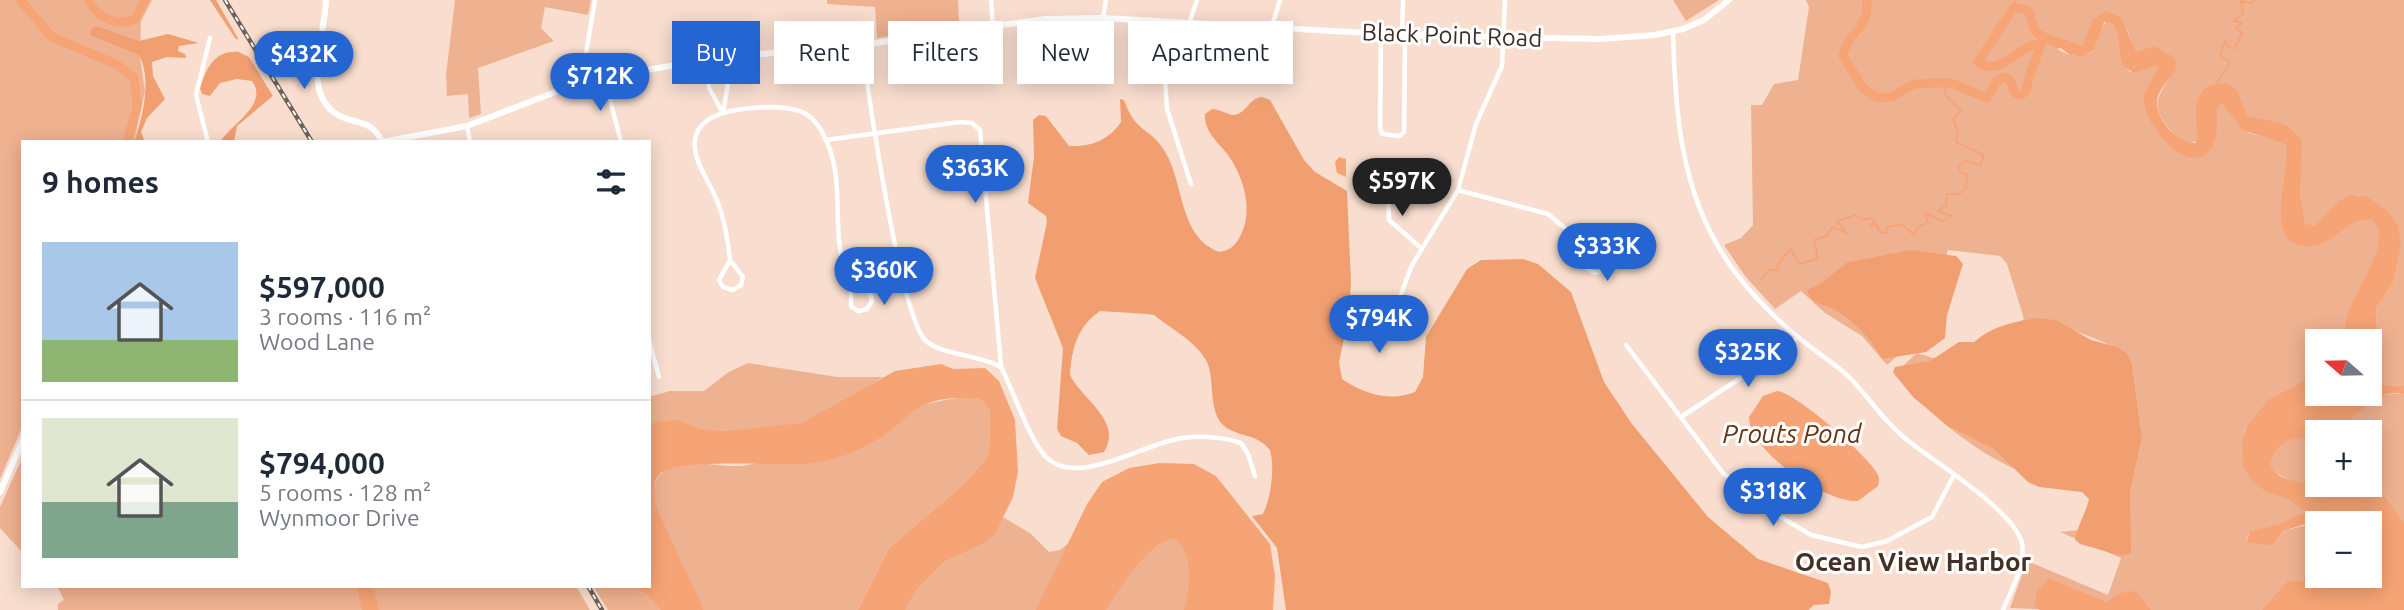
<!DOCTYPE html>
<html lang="en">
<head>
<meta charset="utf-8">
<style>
  body { margin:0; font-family:Ubuntu,sans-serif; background:#f2f2f3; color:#1f2937; height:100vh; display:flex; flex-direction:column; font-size:26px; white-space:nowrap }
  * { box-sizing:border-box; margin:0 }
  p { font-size:23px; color:#747a83 }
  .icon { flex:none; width:38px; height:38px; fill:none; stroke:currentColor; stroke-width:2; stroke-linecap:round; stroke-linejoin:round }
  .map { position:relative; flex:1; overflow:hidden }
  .drawer { position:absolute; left:21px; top:140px; width:630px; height:448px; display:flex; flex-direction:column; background:#fff; border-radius:0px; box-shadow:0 4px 18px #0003 }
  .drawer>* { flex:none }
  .hud { position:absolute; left:672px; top:21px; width:665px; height:63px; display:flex; gap:14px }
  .needle { width:46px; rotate:290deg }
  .controls { position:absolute; left:2305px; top:329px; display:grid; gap:14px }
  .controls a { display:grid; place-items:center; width:77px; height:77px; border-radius:0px; background:#fff; box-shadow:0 4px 18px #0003; font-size:35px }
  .price { position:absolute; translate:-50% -60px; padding:0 16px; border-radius:24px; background:#2565d2; color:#fff; font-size:23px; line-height:46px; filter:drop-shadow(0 2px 4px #0008) }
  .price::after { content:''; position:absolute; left:50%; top:42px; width:21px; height:16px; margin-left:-10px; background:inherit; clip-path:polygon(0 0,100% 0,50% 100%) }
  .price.active { background:#222; color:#fff }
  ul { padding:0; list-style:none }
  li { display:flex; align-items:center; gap:21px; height:175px; padding:0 21px }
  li+li { border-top:2px solid #e0e1e3 }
  li span { display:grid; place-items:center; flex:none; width:196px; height:140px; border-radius:0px; color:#555 }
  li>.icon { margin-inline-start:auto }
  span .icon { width:84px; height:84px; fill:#fffc; stroke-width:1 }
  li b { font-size:30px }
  h2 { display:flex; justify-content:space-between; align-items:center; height:84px; padding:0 21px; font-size:30px }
  .chip { padding:0 24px; border-radius:0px; background:#fff; box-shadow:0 4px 18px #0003; font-size:24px; line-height:63px }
  .chip.active { background:#2565d2; color:#fff }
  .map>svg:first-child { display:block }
  .green { fill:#efb290 }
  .forest { fill:#f19f71 }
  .water { fill:#f6a475 }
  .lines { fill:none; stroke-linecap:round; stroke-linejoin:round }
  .stream { stroke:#f6a475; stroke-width:2 }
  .river { stroke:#f6a475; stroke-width:9 }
  .street { stroke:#fff; stroke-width:4.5 }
  .secondary { stroke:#fff; stroke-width:6 }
  .rail-casing { stroke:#6f6158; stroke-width:4.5 }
  .rail { stroke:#fff; stroke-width:2; stroke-dasharray:5; stroke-linecap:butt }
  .labels { text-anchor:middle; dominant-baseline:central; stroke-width:6; stroke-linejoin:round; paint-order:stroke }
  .street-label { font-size:24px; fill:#3a302a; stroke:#fff }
  .water-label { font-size:26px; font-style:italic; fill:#663210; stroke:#fff }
  .neighbourhood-label { font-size:26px; font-weight:bold; fill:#453025; stroke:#fff }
</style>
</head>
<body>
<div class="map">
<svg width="2404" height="610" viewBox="0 0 2404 610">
  <rect width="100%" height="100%" fill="#f9decf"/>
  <g class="green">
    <polygon points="0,0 152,0 141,21 140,57 145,91 134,142 23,142 23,425 0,479"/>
    <polygon points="455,0 591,0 588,15 545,7 541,28 554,41 478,68 481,114 469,118 468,94 447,96 446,75"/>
    <polygon points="827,0 958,0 959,25 877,38 875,7 827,4"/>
    <polygon points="1673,0 1719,0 1686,21"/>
    <path d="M1806,0h598v386l-24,-1 -6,-4 4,-31 -2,-42 17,-24 5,-30 1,-22 -12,-18 -14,-13 -15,-6 -8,2 -31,25 -1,5 -11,2c-21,-25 9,-81 -19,-99 -13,-8 -29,-7 -43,-13l-12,-29 -18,-1c-21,14 -20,31 -15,53l-12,4c-9,-3 -15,-11 -21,-18 -22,-29 1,-35 7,-61l-8,-13 -13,-4 -20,8c1,-19 -11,-44 -32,-40l-10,12 -5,21 -12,-2 -20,-10 -6,2c9,14 32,24 46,11l8,-24 7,-6c20,18 4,37 21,52 14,1 22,-11 34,-9 -3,7 -9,12 -12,19 -15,28 8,52 26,70l20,3 9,-5 8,-16 1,-27 5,-5 28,31 38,10c13,20 -21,78 9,101l25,-1 41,-26 15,3 8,11 1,14 -34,61 -5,16 1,19h-31v36l-23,14 -23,9 -22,30 -4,-1c-2,8 0,15 0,21 4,45 34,37 62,60l-9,9 -50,15 -1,7 25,5 11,-15 39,-10 5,2h-10v53h53v-32l22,21 10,27 2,18h-257l-11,-17 -13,3 -11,11 -53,-18 -9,10 3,11 -43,-2 17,-47 81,34 13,-37 -61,-26 69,-7 1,-32 12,-55 -10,-74c-8,-18 -45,-28 -65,-36l-36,148c-52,-20 -101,-60 -137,-102l23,-21 29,9 11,-1 67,-42 -17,-55 -7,-8 -52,-6 -35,92 -26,23 -25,-29 -37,-23 -24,-22 -26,18 -30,-33 -21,-31 17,-7 12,-13 -2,-120h11l12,-21 24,-4 11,-73z"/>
    <polygon points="748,363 837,377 883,377 809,423 721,431 700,430 676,419 649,423 649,397 670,391 704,391 727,373"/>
    <polygon points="2391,394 2404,394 2404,522 2394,514 2381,494 2356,485 2370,485 2370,432 2327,432 2370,397"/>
    <path d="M965,397l15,2 10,11 -1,41 -5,10 -19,22 -76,65 -31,62h-154c-14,-29 -60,-94 -49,-126 13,-36 66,-13 93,-19 15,-3 30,-10 45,-15 56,-20 113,-46 172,-53z"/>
    <path d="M2317,434v51h19c-23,6 -56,-5 -71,-22 12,-24 27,-25 52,-29z"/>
    <polygon points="23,456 23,553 0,528 0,507"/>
    <polygon points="1001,516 1030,533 1049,552 1060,550 1072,540 1040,610 902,610 922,577"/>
    <path d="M1174,537c21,13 16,52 11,73h-81c18,-26 38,-64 70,-73z"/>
    <polygon points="57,586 576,586 590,610 58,610 58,604 64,600"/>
    <polygon points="593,586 635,586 661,604 662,610 608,610"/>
  </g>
  <g class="forest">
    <polygon points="210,0 216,0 239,40 235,38"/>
    <path d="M96,26l43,15 29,-7 31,9 -20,3 -1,5 7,3 1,4 -19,-1 -15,5 1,14 12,23 -18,19 -6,14 4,10h-11c9,-25 18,-63 5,-87l-49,-20 2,-7z"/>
    <path d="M239,52l10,5 24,39 -36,30 -3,16h-14c12,-19 49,-38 32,-61l-15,-2 -17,4 -10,13 -8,-2 -2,-6c7,-20 14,-38 39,-36z"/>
    <path d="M1262,97l8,3 34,60 11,12 32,19 4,91 -2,34 -10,46 3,17c21,15 49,23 73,13l8,-15 3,-40 41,-68 14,-9 42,-1 15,5 33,28 33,90 28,42 76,93 50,42 70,24 3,9 -2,12 -15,1 -6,5h-522l-9,-62 -25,-32 11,-2c8,-17 12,-46 7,-64 -15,-18 -32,-12 -47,-25 -15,-15 -8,-45 -16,-63 -10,-20 -36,-33 -53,-47l-7,-1 -47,-3c-23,16 -28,37 -30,64 12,25 53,45 34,77l-15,3 -12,-12 -16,-7 -4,-7 6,-81 -28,-70 12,-56 -1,-6 -18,-13 6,-46 -1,-37 6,-5 7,1 23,30c22,1 40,-6 52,-24l-1,-23 4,1c12,34 26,27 40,50 21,33 14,86 55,102 13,-2 18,-8 23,-20 11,-24 1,-56 -14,-77 -10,-13 -24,-23 -23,-41l7,-5c8,0 15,6 22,6 13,-2 15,-17 28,-18z"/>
    <path d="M1912,250l44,6 7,8 -16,51 -2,23 -19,14 -44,7c-10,-19 -27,-37 -45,-48 -12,-8 -25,-4 -30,-21l13,-6 28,-22z"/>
    <path d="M2037,318l19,2 35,20 26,7 10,7 5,10 10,74 -12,55 1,60 -9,3 -42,-12 -5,-4c2,-14 11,-27 14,-41l-7,-7 -43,-5 -11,-5 -34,-33 -46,-23 -35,-29 -20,-25 2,-5 35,-6 29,-19h15c18,-16 40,-20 63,-24z"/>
  </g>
  <g class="water">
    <path d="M2106,11l15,6 15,35 19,-6 20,12 1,10c-5,10 -14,18 -18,28 -6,19 18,48 37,47l3,-4c-3,-27 -8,-59 31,-55l9,8 9,24c21,5 42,4 55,25l-2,53 5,30 10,2 24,-25 11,-6 16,1 19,13 13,17 3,18 -8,40 -17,24 2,42 -4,30 6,5 24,1v8c-43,-7 -43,38 -87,38v5c-24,1 -40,1 -47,27 10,30 84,15 110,29 7,4 16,22 24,29v88h-142l26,-29h13l16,-6 53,1v-53l-55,-2 -32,10 -11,15 -25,-4 2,-10 34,-9 22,-11 -16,-13 -23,-7 -14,-11 -9,-15 -1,-24 4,-14 22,-28 49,-26v20h53v-53h-24c-10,-40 54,-94 26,-121 -26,-5 -39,30 -68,26 -43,-5 -12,-76 -18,-102l-44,-14 -20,-27 -5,4c-1,13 2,26 -4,38 -20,38 -69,-18 -69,-45 1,-14 11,-23 15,-35l-25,8 -10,-6c-7,-15 -2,-31 -12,-44l-8,-1 -10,28 -11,7 -13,-2 -23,-17 8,-2 28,10 10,-27z"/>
    <polygon points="1339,157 1346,159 1346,177 1337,173 1335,162"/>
    <path d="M941,364l12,5 32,-1 14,13 16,39 3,52 -5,25 -17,35 -8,9 -45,21 -28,29 -10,19h-47l31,-62 76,-65 19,-22 5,-10 1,-41 -10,-11c-19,-2 -41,-2 -58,7 -12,5 -20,16 -30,23 -22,18 -50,30 -78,34 -31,4 -138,-6 -154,11 -8,8 -6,21 -5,31l49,105h-43l-13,-15 -15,-9h16v-163l27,-4 24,10 21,2 81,-8 93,-52z"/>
    <path d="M1777,391c18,1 94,67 101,84 2,4 1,6 0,11l-20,15c-33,2 -109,-50 -109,-84l14,-21z"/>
    <path d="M1160,463l34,1 22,12 54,68 5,32 -2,34h-89c6,-19 10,-60 -10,-72 -28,5 -53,50 -68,72h-70l51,-106 15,-22 27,-14z"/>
    <polygon points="2049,578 2106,602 2120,593 2136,591 2151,610 2040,610 2035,606 2036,592"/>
    <polygon points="357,586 373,586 379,610 362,610"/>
  </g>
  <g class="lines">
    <g class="stream">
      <polyline points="2010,10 2016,0"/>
      <polyline points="2217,83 2230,62 2220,55 2225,41 2230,48 2235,48 2242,33 2236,29 2242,23 2233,21 2243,14 2241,1 2251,3 2254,0"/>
      <polyline points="1761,279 1769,270 1779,270 1777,265 1791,249 1799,264 1818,259 1814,240 1827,236 1832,227 1847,233 1837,221 1856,215 1863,220 1870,218 1875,221 1870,226 1876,224 1879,231 1887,233 1888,227 1902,224 1914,235 1918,227 1928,222 1925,213 1943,221 1951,216 1938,211 1946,205 1947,194 1959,194 1966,188 1967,175 1960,173 1959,166 1966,161 1981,165 1984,155 1956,142 1958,131 1953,119 1961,110 1945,95 1946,83"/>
    </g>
    <g class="river">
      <polyline points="20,0 52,37 118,65 134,78 137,106 127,142"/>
      <path d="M88,0c9,16 29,28 47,19l10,-19"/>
      <path d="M1867,0c2,30 -19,31 -24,56l20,32 15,10 13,-1 23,-13 20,-1h17l36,15 9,-16 8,-5 6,3 5,13 6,2 5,-4c3,-21 11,-31 16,-51l5,-2 11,6"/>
      <path d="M2041,45c-21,-4 -41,35 -63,17l36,-55 15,4 6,20 10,7"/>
    </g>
    <g class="street">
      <polyline points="991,0 993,27"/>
      <polyline points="1103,18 1106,0"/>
      <polyline points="1169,21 1163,49 1167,109 1191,184"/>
      <polyline points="1190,21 1197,0"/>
      <polyline points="1272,26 1280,0"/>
      <path d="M1673,32c2,78 7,156 51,224 18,29 48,60 75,82 16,13 34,24 50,39 20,20 34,44 57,62 28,23 103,68 115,101 7,21 -10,50 -18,70"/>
      <polyline points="1381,33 1380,128 1382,134 1400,136 1404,132 1405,35"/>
      <polyline points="1402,34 1403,0"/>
      <path d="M862,45c6,46 38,272 64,296 16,14 54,14 75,26 12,23 29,74 45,90 30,30 93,-10 127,-17 20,-5 48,-4 68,3l7,11 7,22"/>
      <polyline points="706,61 709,88 723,113"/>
      <polyline points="604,77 621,142"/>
      <polyline points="581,83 595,0"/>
      <polyline points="723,113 730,72 728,57"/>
      <polyline points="467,126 470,142"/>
      <polyline points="826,140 960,122 972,123 980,130 1001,366"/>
      <polyline points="208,142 196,95 210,38"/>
      <polyline points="1388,184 1389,220 1421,248"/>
      <polyline points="1458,190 1548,214 1566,229 1584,254"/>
      <polyline points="1387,192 1396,193"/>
      <polygon points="1597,250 1605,255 1607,262 1603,270 1595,273 1587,268 1584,254"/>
      <path d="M730,260c-2,-20 -5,-39 -12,-57 -6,-17 -21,-36 -23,-54 -5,-39 51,-42 78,-42 29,1 41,6 53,33 22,47 1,98 25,145"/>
      <polygon points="730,260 743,277 741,285 733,290 723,287 719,280"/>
      <polygon points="851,285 870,292 872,301 867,309 858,311 851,306"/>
      <polygon points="1381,321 1391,321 1387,337 1380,342 1372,341 1368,329"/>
      <polyline points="1391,321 1412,265 1458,190 1476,124 1502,66 1505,0"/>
      <polyline points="649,340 659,377"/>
      <polyline points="1626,345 1723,473 1771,511 1811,535 1862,547 1887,541 1932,517 1954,475"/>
      <polyline points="1681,417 1780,352 1798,337"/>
    </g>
    <g class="secondary">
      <path d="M326,0c-1,38 -29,102 21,119 17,5 27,5 35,23"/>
      <polyline points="382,142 467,126 566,88 607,76 728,57 862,45 1045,19 1103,18 1405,35 1600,39 1655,35 1683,29 1704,20 1729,0"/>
      <polyline points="0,492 23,440"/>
    </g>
    <defs>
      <g id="rail">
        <polyline points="225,0 312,142"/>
        <polyline points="588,586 602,610"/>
      </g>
    </defs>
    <use href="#rail" class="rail-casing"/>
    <use href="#rail" class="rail"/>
  </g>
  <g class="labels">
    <g class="street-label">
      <text transform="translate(1452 35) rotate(2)">Black Point Road</text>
    </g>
    <g class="water-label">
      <text x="1792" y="433">Prouts Pond</text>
    </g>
    <g class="neighbourhood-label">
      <text x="1913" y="561">Ocean View Harbor</text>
    </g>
  </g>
</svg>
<div class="controls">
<a><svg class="needle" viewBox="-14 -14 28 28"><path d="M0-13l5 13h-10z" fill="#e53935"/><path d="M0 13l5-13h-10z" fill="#747a83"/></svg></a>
<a>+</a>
<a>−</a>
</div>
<b class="price" style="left:304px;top:91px">$432K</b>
<b class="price" style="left:600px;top:113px">$712K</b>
<b class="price" style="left:975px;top:205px">$363K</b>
<b class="price active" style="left:1402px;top:218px">$597K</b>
<b class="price" style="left:1607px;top:283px">$333K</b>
<b class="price" style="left:884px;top:307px">$360K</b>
<b class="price" style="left:1379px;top:355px">$794K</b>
<b class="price" style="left:1748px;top:389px">$325K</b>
<b class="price" style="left:1773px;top:528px">$318K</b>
<div class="hud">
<a class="chip active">Buy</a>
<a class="chip">Rent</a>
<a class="chip">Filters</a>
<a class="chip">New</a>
<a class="chip">Apartment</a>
</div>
<section class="drawer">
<h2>9 homes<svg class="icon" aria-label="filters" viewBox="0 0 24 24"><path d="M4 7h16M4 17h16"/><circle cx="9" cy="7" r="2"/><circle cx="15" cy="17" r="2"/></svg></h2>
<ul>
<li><span style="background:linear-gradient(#a9c7e8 70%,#8fb573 0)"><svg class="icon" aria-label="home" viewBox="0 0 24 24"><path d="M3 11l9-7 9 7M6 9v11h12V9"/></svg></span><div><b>$597,000</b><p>3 rooms · 116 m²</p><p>Wood Lane</p></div></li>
<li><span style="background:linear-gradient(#dfe7d0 60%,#7fa58c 0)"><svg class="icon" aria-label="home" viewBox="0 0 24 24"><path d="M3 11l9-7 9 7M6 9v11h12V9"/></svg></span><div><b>$794,000</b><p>5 rooms · 128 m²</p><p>Wynmoor Drive</p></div></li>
</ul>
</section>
</div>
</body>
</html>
